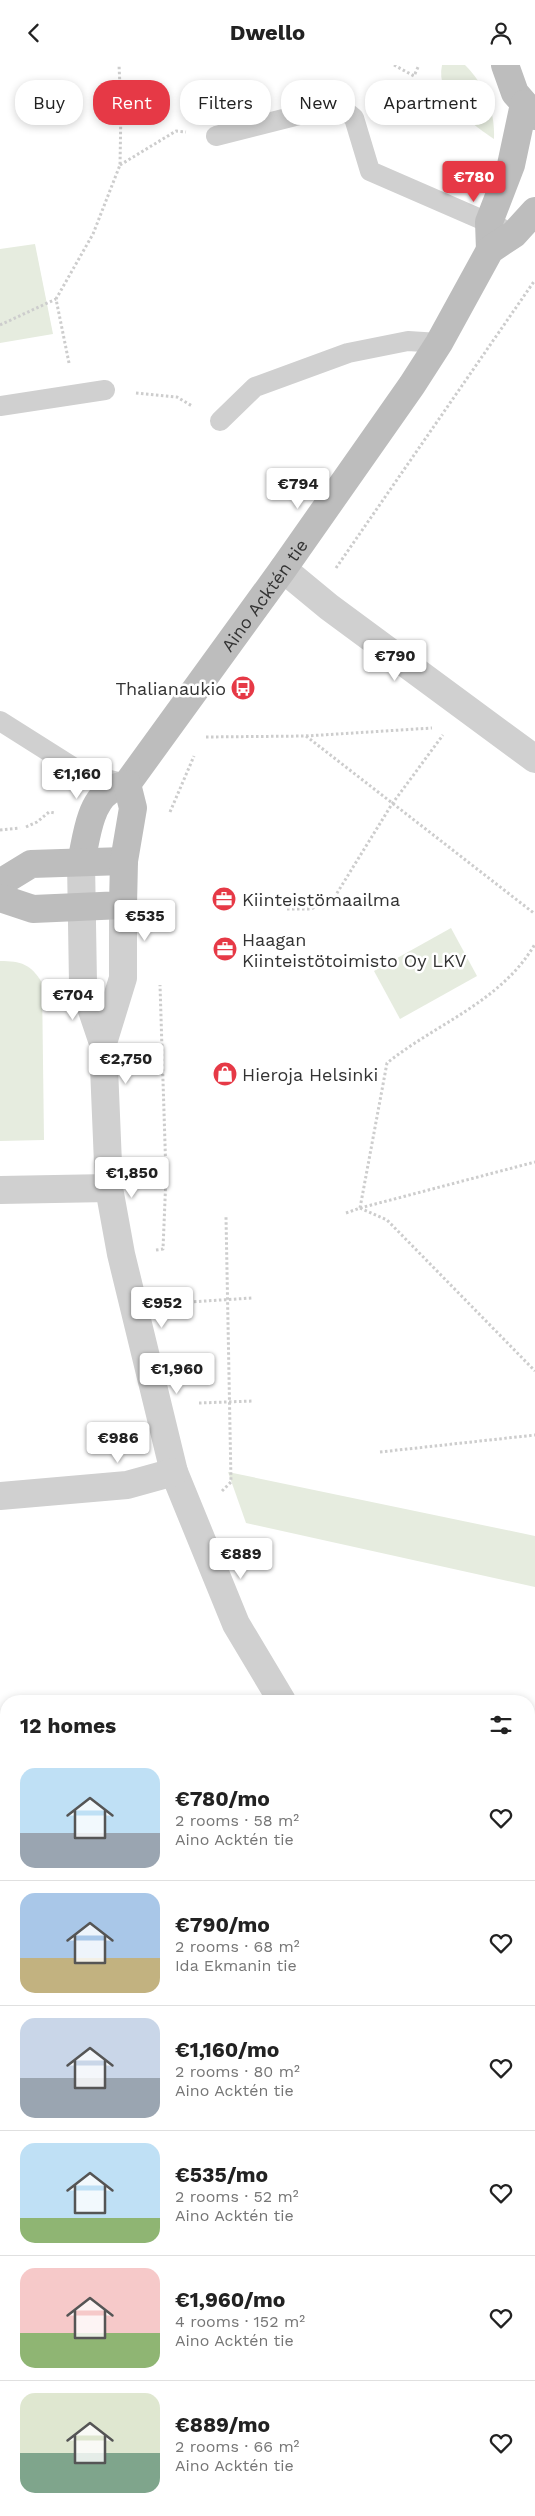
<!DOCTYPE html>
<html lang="en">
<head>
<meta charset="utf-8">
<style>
  body { margin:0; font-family:"Work Sans",sans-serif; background:#f2f2f2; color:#222; height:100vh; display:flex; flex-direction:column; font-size:19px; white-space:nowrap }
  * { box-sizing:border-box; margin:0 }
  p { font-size:16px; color:#767676 }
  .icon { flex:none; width:28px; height:28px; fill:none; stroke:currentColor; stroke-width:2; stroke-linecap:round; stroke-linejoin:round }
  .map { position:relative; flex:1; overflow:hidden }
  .drawer { position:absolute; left:0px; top:1630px; width:535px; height:821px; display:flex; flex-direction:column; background:#fff; border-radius:20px 20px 0 0; box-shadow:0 2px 8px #0003 }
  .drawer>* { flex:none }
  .hud { position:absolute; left:15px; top:15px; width:505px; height:45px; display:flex; gap:10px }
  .price { position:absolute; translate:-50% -42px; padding:0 11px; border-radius:5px; background:#fff; color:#222; font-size:16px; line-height:32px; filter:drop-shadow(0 1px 2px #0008) }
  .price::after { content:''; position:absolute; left:50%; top:30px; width:15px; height:11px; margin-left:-8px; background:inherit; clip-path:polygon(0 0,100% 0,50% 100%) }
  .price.on { background:#e63946; color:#fff }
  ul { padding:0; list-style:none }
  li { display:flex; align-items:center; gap:15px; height:125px; padding:0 20px }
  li+li { border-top:1px solid #e0e0e0 }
  li span { display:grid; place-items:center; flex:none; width:140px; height:100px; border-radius:15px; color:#555 }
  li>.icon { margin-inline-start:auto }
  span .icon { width:60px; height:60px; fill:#fffc; stroke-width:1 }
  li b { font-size:21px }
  h2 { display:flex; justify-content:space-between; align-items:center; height:60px; padding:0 20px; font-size:21px }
  .chip { padding:0 18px; border-radius:20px; background:#fff; box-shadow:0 2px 8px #0003; font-size:18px; line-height:45px }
  .chip.on { background:#e63946; color:#fff }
  header { display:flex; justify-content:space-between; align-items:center; height:65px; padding:0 20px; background:#fff; font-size:22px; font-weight:700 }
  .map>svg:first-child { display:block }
  .green { fill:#e6ecdf }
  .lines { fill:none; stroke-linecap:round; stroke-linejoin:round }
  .path { stroke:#cdcdcd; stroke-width:3; stroke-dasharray:2.5 2.5; stroke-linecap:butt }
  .service { stroke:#d0d0d0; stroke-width:20 }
  .minor { stroke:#d0d0d0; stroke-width:28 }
  .secondary { stroke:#bdbdbd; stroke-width:28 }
  .labels { text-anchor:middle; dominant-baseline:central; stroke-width:5; stroke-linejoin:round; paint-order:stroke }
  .street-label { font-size:18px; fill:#333; stroke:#fff }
  .poi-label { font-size:18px; fill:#333; stroke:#fff; text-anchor:start }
</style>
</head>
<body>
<header><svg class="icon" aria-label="back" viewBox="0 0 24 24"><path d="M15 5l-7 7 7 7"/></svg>Dwello<svg class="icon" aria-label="person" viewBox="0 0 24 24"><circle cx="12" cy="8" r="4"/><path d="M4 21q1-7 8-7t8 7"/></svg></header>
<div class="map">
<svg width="535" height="2451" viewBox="0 0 535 2451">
  <rect width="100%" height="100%" fill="#fff"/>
  <g class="green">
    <path d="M442,0h23c20,20 30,45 29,74 -23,-15 -59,-42 -52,-74z"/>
    <polygon points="35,179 53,269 0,278 0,184"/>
    <polygon points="451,863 477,911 400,954 374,906"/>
    <path d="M0,896c21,0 31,3 42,22l2,157 -44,1z"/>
    <polygon points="228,1407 535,1471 535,1522 246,1458"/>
    <polygon points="529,2392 535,2395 535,2451 485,2451 467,2445 529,2445"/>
  </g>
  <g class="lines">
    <g class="path">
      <polyline points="394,0 414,11 419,0"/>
      <polyline points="120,100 176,66 186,67"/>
      <polyline points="0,260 56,234"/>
      <polyline points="69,298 56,234 93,169 120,100 121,42 119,0"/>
      <polyline points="136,328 177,332 192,341"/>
      <polyline points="336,503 535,215"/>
      <polyline points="306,671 432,663"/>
      <polyline points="206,672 306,671 535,849"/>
      <polyline points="170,747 194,691"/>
      <polyline points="26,762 37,757 49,747 55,748"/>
      <polyline points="0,765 20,763"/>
      <polyline points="287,844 311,844 334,833 392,739 443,670"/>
      <polyline points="360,1143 387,1155 535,1306"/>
      <polyline points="360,1143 535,1097"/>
      <path d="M346,1148l14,-5 27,-145c50,-40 114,-61 148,-119"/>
      <polyline points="156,1185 163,1184 166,1111 160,920"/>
      <polyline points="174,1238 252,1233"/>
      <polyline points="199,1338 253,1336"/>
      <polyline points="380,1387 535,1370"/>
      <polyline points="222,1426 231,1417 226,1152"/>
      <polyline points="0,2049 6,2059"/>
      <polyline points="0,2274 6,2283"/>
      <polyline points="529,2444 535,2446"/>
    </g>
    <g class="service">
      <polyline points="216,71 331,42 343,44 354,53 370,106 501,163"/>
      <polyline points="0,341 105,325"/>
      <polyline points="220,356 255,322 348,288 408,276 439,278"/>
      <polyline points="0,656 84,709 127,719"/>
      <polyline points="60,2445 64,2451"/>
    </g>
    <g class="minor">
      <polyline points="283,504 329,542 535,694"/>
      <polyline points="81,797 83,919 103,978 109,1123 121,1189 174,1407 236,1559 282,1636"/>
      <polyline points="103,978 123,913 123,840"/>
      <polyline points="0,1125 109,1123"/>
      <polyline points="0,1431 127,1420 174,1407"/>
      <polyline points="529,1801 535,1793"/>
      <polyline points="529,1905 535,1910"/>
      <polyline points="0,2198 6,2194"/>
      <polyline points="133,2451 135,2445"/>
    </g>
    <g class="secondary">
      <polyline points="505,0 515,28 535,51"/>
      <polyline points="490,185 489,157 511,100 524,39"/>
      <path id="s1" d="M81,797c5,-21 8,-58 28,-71 5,-4 12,-5 18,-7l156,-215 129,-184 27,-42 51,-93 24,-16 21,-23"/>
      <polyline points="0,818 31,799 124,796"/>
      <polyline points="0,833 33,844 123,840 124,796 133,743 127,719"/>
    </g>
  </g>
  <defs>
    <symbol id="bus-disc" viewBox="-11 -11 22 22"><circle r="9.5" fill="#e63946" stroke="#fff"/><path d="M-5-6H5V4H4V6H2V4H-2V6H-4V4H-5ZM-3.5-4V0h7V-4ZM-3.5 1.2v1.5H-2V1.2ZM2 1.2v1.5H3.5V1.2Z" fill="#fff"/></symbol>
    <symbol id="office-disc" viewBox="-11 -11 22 22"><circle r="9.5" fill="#e63946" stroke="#fff"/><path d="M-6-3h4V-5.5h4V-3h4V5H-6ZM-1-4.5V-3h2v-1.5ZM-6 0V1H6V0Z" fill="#fff"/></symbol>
    <symbol id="shop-disc" viewBox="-11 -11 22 22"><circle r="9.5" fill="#e63946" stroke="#fff"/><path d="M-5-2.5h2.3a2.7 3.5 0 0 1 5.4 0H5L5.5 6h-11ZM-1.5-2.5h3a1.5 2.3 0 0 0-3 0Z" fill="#fff"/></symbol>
  </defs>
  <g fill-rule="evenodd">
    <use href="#bus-disc" x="229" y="609" width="28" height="28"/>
    <use href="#office-disc" x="210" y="820" width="28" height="28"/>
    <use href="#office-disc" x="211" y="870" width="28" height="28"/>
    <use href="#shop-disc" x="211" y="995" width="28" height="28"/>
  </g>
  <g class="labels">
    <g class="street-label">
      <text stroke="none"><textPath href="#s1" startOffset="331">Aino Acktén tie</textPath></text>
    </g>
    <g class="poi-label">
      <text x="226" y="623" text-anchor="end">Thalianaukio</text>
      <text x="242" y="834">Kiinteistömaailma</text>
      <text x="242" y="874">Haagan<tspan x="242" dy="21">Kiinteistötoimisto Oy LKV</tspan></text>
      <text x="242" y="1009">Hieroja Helsinki</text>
    </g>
  </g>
</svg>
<b class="price on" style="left:474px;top:138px">€780</b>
<b class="price" style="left:298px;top:445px">€794</b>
<b class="price" style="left:395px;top:617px">€790</b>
<b class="price" style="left:77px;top:735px">€1,160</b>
<b class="price" style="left:145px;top:877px">€535</b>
<b class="price" style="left:73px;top:956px">€704</b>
<b class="price" style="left:126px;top:1020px">€2,750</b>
<b class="price" style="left:132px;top:1134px">€1,850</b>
<b class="price" style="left:162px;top:1264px">€952</b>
<b class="price" style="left:177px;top:1330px">€1,960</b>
<b class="price" style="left:118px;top:1399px">€986</b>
<b class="price" style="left:241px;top:1515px">€889</b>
<div class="hud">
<a class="chip">Buy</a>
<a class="chip on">Rent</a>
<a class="chip">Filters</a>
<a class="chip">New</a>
<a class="chip">Apartment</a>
</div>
<section class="drawer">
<h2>12 homes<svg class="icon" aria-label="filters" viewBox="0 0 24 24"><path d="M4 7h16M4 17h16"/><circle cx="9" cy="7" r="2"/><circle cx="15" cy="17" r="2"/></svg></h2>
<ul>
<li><span style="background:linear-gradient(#bfe0f5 65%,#9aa5b1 0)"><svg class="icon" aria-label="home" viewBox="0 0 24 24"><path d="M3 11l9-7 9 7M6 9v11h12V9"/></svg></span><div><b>€780/mo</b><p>2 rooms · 58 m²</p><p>Aino Acktén tie</p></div><svg class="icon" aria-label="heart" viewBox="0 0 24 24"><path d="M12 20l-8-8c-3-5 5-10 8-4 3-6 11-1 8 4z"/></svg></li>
<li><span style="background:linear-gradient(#a9c7e8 65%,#c2b280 0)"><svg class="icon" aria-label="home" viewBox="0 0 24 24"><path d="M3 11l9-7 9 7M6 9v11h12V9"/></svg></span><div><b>€790/mo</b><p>2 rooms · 68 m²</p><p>Ida Ekmanin tie</p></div><svg class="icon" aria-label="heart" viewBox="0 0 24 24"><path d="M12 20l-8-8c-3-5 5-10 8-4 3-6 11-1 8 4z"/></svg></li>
<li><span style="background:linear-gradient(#c9d6e8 60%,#9aa5b1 0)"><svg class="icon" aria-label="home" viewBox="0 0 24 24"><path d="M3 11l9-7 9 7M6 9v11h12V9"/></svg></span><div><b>€1,160/mo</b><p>2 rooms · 80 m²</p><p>Aino Acktén tie</p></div><svg class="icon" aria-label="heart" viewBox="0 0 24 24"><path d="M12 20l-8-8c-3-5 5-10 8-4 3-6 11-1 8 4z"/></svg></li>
<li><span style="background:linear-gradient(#bfe0f5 75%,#8fb573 0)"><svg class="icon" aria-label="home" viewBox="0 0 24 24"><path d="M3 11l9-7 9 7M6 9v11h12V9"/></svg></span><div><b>€535/mo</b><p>2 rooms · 52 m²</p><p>Aino Acktén tie</p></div><svg class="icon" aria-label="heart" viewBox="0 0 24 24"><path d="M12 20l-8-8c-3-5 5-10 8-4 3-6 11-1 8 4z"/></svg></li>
<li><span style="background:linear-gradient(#f6c9c9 65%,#8fb573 0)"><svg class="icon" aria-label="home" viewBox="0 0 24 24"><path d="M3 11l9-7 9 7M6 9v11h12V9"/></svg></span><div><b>€1,960/mo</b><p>4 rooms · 152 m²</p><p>Aino Acktén tie</p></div><svg class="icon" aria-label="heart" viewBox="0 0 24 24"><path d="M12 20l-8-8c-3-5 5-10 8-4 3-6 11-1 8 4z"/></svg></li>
<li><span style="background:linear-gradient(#dfe7d0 60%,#7fa58c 0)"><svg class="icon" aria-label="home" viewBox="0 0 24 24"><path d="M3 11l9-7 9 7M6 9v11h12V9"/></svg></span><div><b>€889/mo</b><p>2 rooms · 66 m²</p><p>Aino Acktén tie</p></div><svg class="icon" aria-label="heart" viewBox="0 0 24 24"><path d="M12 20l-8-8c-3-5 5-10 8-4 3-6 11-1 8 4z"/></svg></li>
</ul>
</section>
</div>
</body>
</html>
